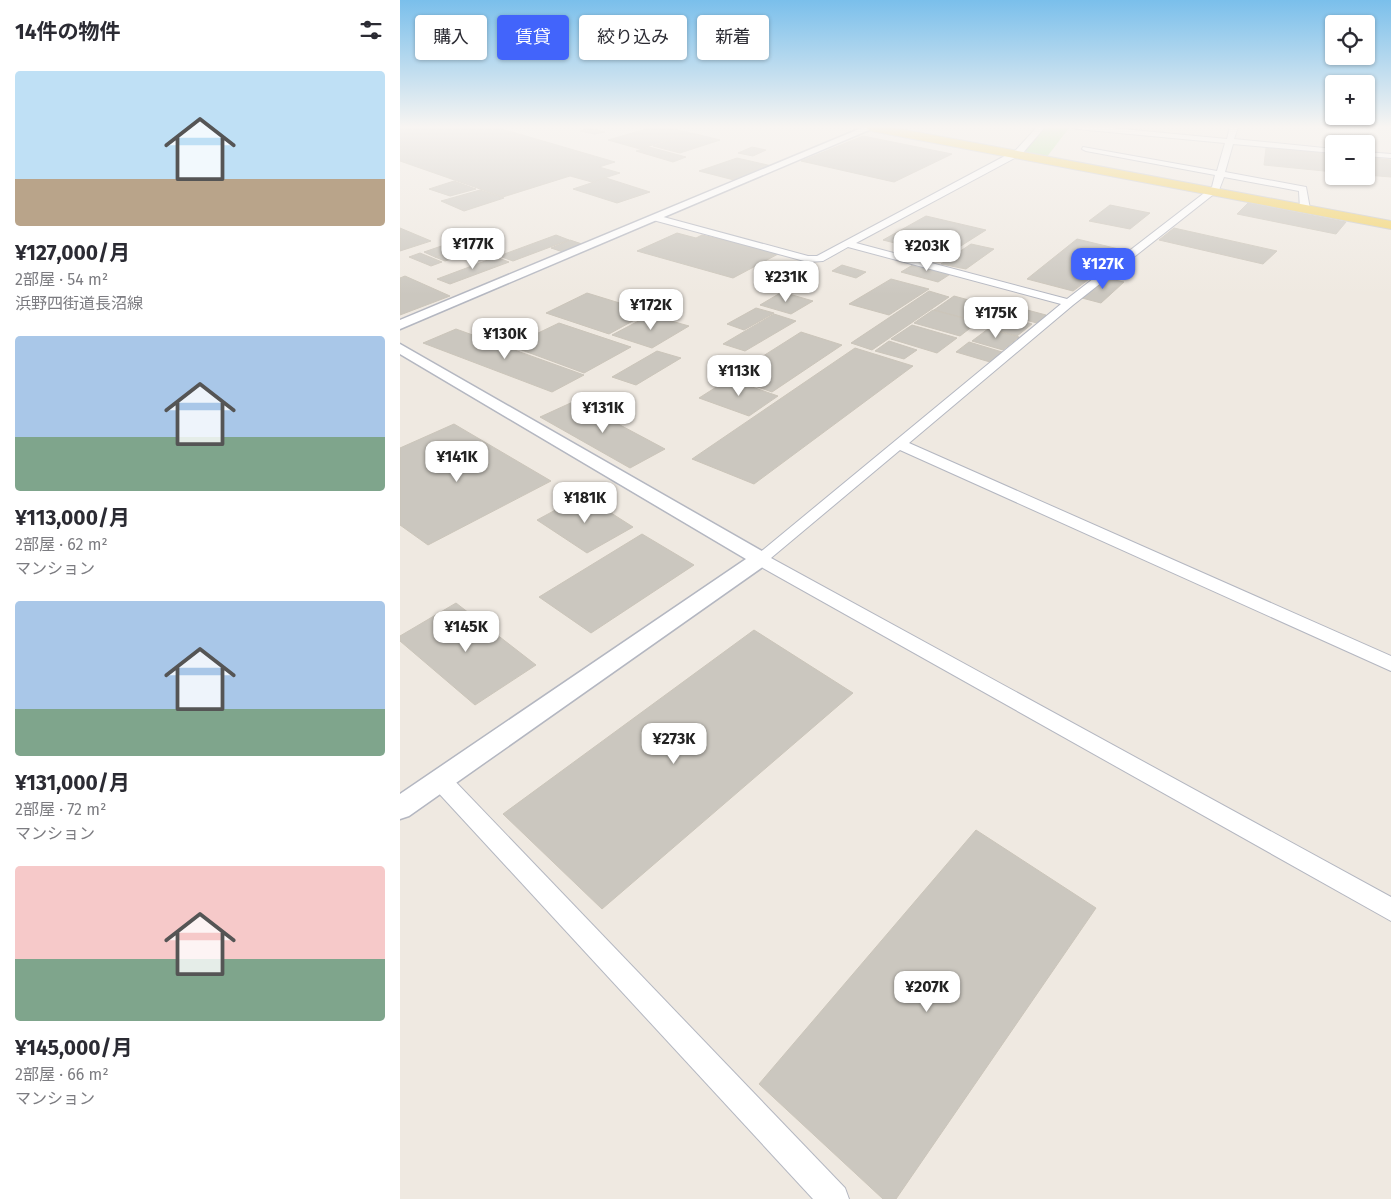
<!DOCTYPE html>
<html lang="ja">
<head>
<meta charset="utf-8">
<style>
  body { margin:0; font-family:"Fira Sans","Noto Sans JP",sans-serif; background:#f7f7f7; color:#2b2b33; height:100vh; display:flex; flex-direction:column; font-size:19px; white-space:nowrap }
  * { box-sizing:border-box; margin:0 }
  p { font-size:16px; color:#7c7c81 }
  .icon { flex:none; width:28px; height:28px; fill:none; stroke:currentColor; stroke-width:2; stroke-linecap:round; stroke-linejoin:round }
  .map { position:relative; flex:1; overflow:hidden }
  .sheet { display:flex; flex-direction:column; background:#fff; width:400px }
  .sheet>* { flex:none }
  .guide { position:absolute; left:15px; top:15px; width:475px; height:45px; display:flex; gap:10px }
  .controls { position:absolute; left:925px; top:15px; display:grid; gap:10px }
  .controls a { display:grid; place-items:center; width:50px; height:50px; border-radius:5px; background:#fff; box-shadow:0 1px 4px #0004; font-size:25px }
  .price { position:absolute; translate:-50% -42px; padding:0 11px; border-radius:10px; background:#fff; color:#222; font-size:16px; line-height:32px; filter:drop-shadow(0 1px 2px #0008) }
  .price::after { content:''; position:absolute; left:50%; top:30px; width:15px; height:11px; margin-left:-8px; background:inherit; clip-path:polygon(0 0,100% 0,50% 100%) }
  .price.active { background:#4264fb; color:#fff }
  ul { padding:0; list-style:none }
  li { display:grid; align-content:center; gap:10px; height:265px; padding:0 15px }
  li span { display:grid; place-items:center; height:155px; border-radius:5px; color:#555 }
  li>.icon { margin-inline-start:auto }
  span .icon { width:90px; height:90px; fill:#fffc; stroke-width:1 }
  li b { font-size:21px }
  h2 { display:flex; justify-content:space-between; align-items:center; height:60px; padding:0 15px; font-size:21px }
  .pill { padding:0 18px; border-radius:5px; background:#fff; box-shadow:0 1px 4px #0004; font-size:18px; line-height:45px }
  .pill.active { background:#4264fb; color:#fff }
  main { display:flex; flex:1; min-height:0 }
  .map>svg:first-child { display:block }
  .green { fill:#b6e59e }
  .building { fill:#cbc7bf; stroke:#cbc5ba }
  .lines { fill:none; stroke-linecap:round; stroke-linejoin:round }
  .minor-casing { stroke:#b4b7c1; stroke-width:2 }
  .tertiary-casing { stroke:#b4b7c1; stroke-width:3 }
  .primary-casing { stroke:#c9c9c9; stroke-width:2 }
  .minor { fill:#fff; fill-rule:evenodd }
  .tertiary { fill:#fff; fill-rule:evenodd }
  .primary { fill:#f2d163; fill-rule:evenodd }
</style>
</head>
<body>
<main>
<section class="sheet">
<h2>14件の物件<svg class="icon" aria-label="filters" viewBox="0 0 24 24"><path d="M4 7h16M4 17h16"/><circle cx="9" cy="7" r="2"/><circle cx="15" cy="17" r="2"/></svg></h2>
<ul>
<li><span style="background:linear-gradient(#bfe0f5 70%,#b9a48a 0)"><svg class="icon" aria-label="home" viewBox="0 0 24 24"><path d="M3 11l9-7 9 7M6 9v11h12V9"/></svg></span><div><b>¥127,000/月</b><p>2部屋 · 54 m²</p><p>浜野四街道長沼線</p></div></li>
<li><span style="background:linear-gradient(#a9c7e8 65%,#7fa58c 0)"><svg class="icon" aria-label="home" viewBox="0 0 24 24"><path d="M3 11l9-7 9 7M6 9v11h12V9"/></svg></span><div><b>¥113,000/月</b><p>2部屋 · 62 m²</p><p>マンション</p></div></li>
<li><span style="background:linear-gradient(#a9c7e8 70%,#7fa58c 0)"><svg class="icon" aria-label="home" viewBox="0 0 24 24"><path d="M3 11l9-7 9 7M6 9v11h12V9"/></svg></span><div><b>¥131,000/月</b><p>2部屋 · 72 m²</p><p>マンション</p></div></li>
<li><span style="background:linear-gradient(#f6c9c9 60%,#7fa58c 0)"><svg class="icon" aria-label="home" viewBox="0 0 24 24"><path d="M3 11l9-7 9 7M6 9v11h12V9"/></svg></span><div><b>¥145,000/月</b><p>2部屋 · 66 m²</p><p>マンション</p></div></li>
</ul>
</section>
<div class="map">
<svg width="991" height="1199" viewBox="0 0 991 1199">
  <rect width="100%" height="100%" fill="#efe9e1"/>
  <polygon class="green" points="645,127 669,128 646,158 622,154"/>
  <g class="building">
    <polygon points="0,127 95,127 215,162 199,167 220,173 192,182 170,176 103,197 0,161"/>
    <polygon points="253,127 266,127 290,133 240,149 208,140"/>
    <polygon points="190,128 205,132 195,134 180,131"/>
    <polygon points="292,133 320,140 280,153 253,146"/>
    <polygon points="463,136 552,154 494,182 401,161"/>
    <polygon points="249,147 286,157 273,162 236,151"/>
    <polygon points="352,147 366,150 353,156 338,153"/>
    <polygon points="866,148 934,154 934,172 864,165"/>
    <polygon points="966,157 991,160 991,177 966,175"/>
    <polygon points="337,158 372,166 334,180 299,171"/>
    <polygon points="206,178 250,192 217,203 173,189"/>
    <polygon points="54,181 76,189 50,196 29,189"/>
    <polygon points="80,190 104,198 64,211 41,201"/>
    <polygon points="848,203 946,222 936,234 837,214"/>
    <polygon points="710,205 750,213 730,229 689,221"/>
    <polygon points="526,216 586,230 545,256 483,240"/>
    <polygon points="0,228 31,241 0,251"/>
    <polygon points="774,228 877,251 863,264 759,240"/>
    <polygon points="277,233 296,238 302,235 380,253 333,278 237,251"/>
    <polygon points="156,235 169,240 113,261 99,256"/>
    <polygon points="677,239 727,251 673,291 627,279"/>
    <polygon points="170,240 182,244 163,252 151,248"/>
    <polygon points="56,241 67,246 35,257 24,252"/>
    <polygon points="571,244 594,249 566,269 541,264"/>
    <polygon points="68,246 78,250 45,261 35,257"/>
    <polygon points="20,253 42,262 31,266 9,257"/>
    <polygon points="96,257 109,262 50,284 37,279"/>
    <polygon points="516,263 552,273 538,282 501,272"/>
    <polygon points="442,265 466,272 456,278 432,271"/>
    <polygon points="5,276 50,296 0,315 0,278"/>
    <polygon points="705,278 724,282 701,303 682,298"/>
    <polygon points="491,279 529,289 489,315 449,304"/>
    <polygon points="529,291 549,297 472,350 451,343"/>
    <polygon points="382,292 413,301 391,314 360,305"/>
    <polygon points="187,293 249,312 209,334 146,313"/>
    <polygon points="554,296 598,308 579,322 534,310"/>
    <polygon points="616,307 646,315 637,323 606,315"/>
    <polygon points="356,308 374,313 344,330 327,324"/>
    <polygon points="533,310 578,322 560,336 514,323"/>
    <polygon points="374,314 396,321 345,351 323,344"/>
    <polygon points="250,315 289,326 252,348 212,335"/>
    <polygon points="607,317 632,324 617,336 592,329"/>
    <polygon points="159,323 231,347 184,373 111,346"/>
    <polygon points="512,325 557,338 537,353 491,339"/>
    <polygon points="56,329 184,375 152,392 23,343"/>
    <polygon points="588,329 619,337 603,350 572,341"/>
    <polygon points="401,332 442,345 372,392 330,377"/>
    <polygon points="489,341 517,350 504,359 475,351"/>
    <polygon points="569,342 602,352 590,362 556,352"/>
    <polygon points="455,348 513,366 354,484 292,459"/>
    <polygon points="257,351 281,358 236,385 212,377"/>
    <polygon points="329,379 378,396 349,416 299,398"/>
    <polygon points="175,401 265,449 230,468 140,417"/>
    <polygon points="54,424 151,481 28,545 0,525 0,448"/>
    <polygon points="183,495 233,527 187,553 137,520"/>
    <polygon points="242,534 294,565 191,633 139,597"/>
    <polygon points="56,603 136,665 75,705 0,641 0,636"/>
    <polygon points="354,630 453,693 202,909 103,814"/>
    <polygon points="576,830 696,908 496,1199 483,1199 359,1084"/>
  </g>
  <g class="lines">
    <defs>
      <g id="minor">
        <polygon points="637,127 645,127 622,154 456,243 667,299 812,187 815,175 686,151 682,149 683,147 817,171 825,143 677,129 673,127 702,127 827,139 830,127 838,127 834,139 934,149 934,153 833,144 825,172 906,187 910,209 908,211 905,212 900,209 899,191 824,177 819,190 673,305 509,443 991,656 991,671 500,450 371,558 991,897 991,921 354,563 352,559 661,304 448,247 423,261 408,262 253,220 251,218 256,215 408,256 417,256 616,150"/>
        <polygon points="966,152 991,154 991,158 966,156"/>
        <polygon points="41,772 49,775 445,1188 449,1199 413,1199 33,787 30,781 33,775"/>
      </g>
      <g id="tertiary">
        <polygon points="464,127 476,127 0,329 0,320"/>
        <polygon points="0,344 367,554 370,559 367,564 9,816 0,819 0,794 346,559 0,354"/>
      </g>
      <polygon id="primary" points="465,127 490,127 991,221 991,229 471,131"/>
    </defs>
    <use href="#minor" class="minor-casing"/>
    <use href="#tertiary" class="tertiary-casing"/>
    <use href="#primary" class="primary-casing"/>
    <use href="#minor" class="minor"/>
    <use href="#tertiary" class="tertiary"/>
    <use href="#primary" class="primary"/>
  </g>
  <linearGradient id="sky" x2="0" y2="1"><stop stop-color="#7abfeb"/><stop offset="0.43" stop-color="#f8f5f2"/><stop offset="1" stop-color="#f8f5f2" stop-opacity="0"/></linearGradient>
  <rect width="991" height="295" fill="url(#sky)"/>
</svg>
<div class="controls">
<a><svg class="icon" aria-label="locate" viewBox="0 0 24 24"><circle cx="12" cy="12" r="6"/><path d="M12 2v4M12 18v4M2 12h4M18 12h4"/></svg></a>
<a>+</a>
<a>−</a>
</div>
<b class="price" style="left:73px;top:270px">¥177K</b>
<b class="price" style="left:527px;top:272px">¥203K</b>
<b class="price active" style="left:703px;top:290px">¥127K</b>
<b class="price" style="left:386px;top:303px">¥231K</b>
<b class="price" style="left:251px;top:331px">¥172K</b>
<b class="price" style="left:596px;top:339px">¥175K</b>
<b class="price" style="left:105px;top:360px">¥130K</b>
<b class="price" style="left:339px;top:397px">¥113K</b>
<b class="price" style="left:203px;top:434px">¥131K</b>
<b class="price" style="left:57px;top:483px">¥141K</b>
<b class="price" style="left:185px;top:524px">¥181K</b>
<b class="price" style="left:66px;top:653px">¥145K</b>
<b class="price" style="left:274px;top:765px">¥273K</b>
<b class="price" style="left:527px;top:1013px">¥207K</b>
<div class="guide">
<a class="pill">購入</a>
<a class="pill active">賃貸</a>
<a class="pill">絞り込み</a>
<a class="pill">新着</a>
</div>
</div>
</main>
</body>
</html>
